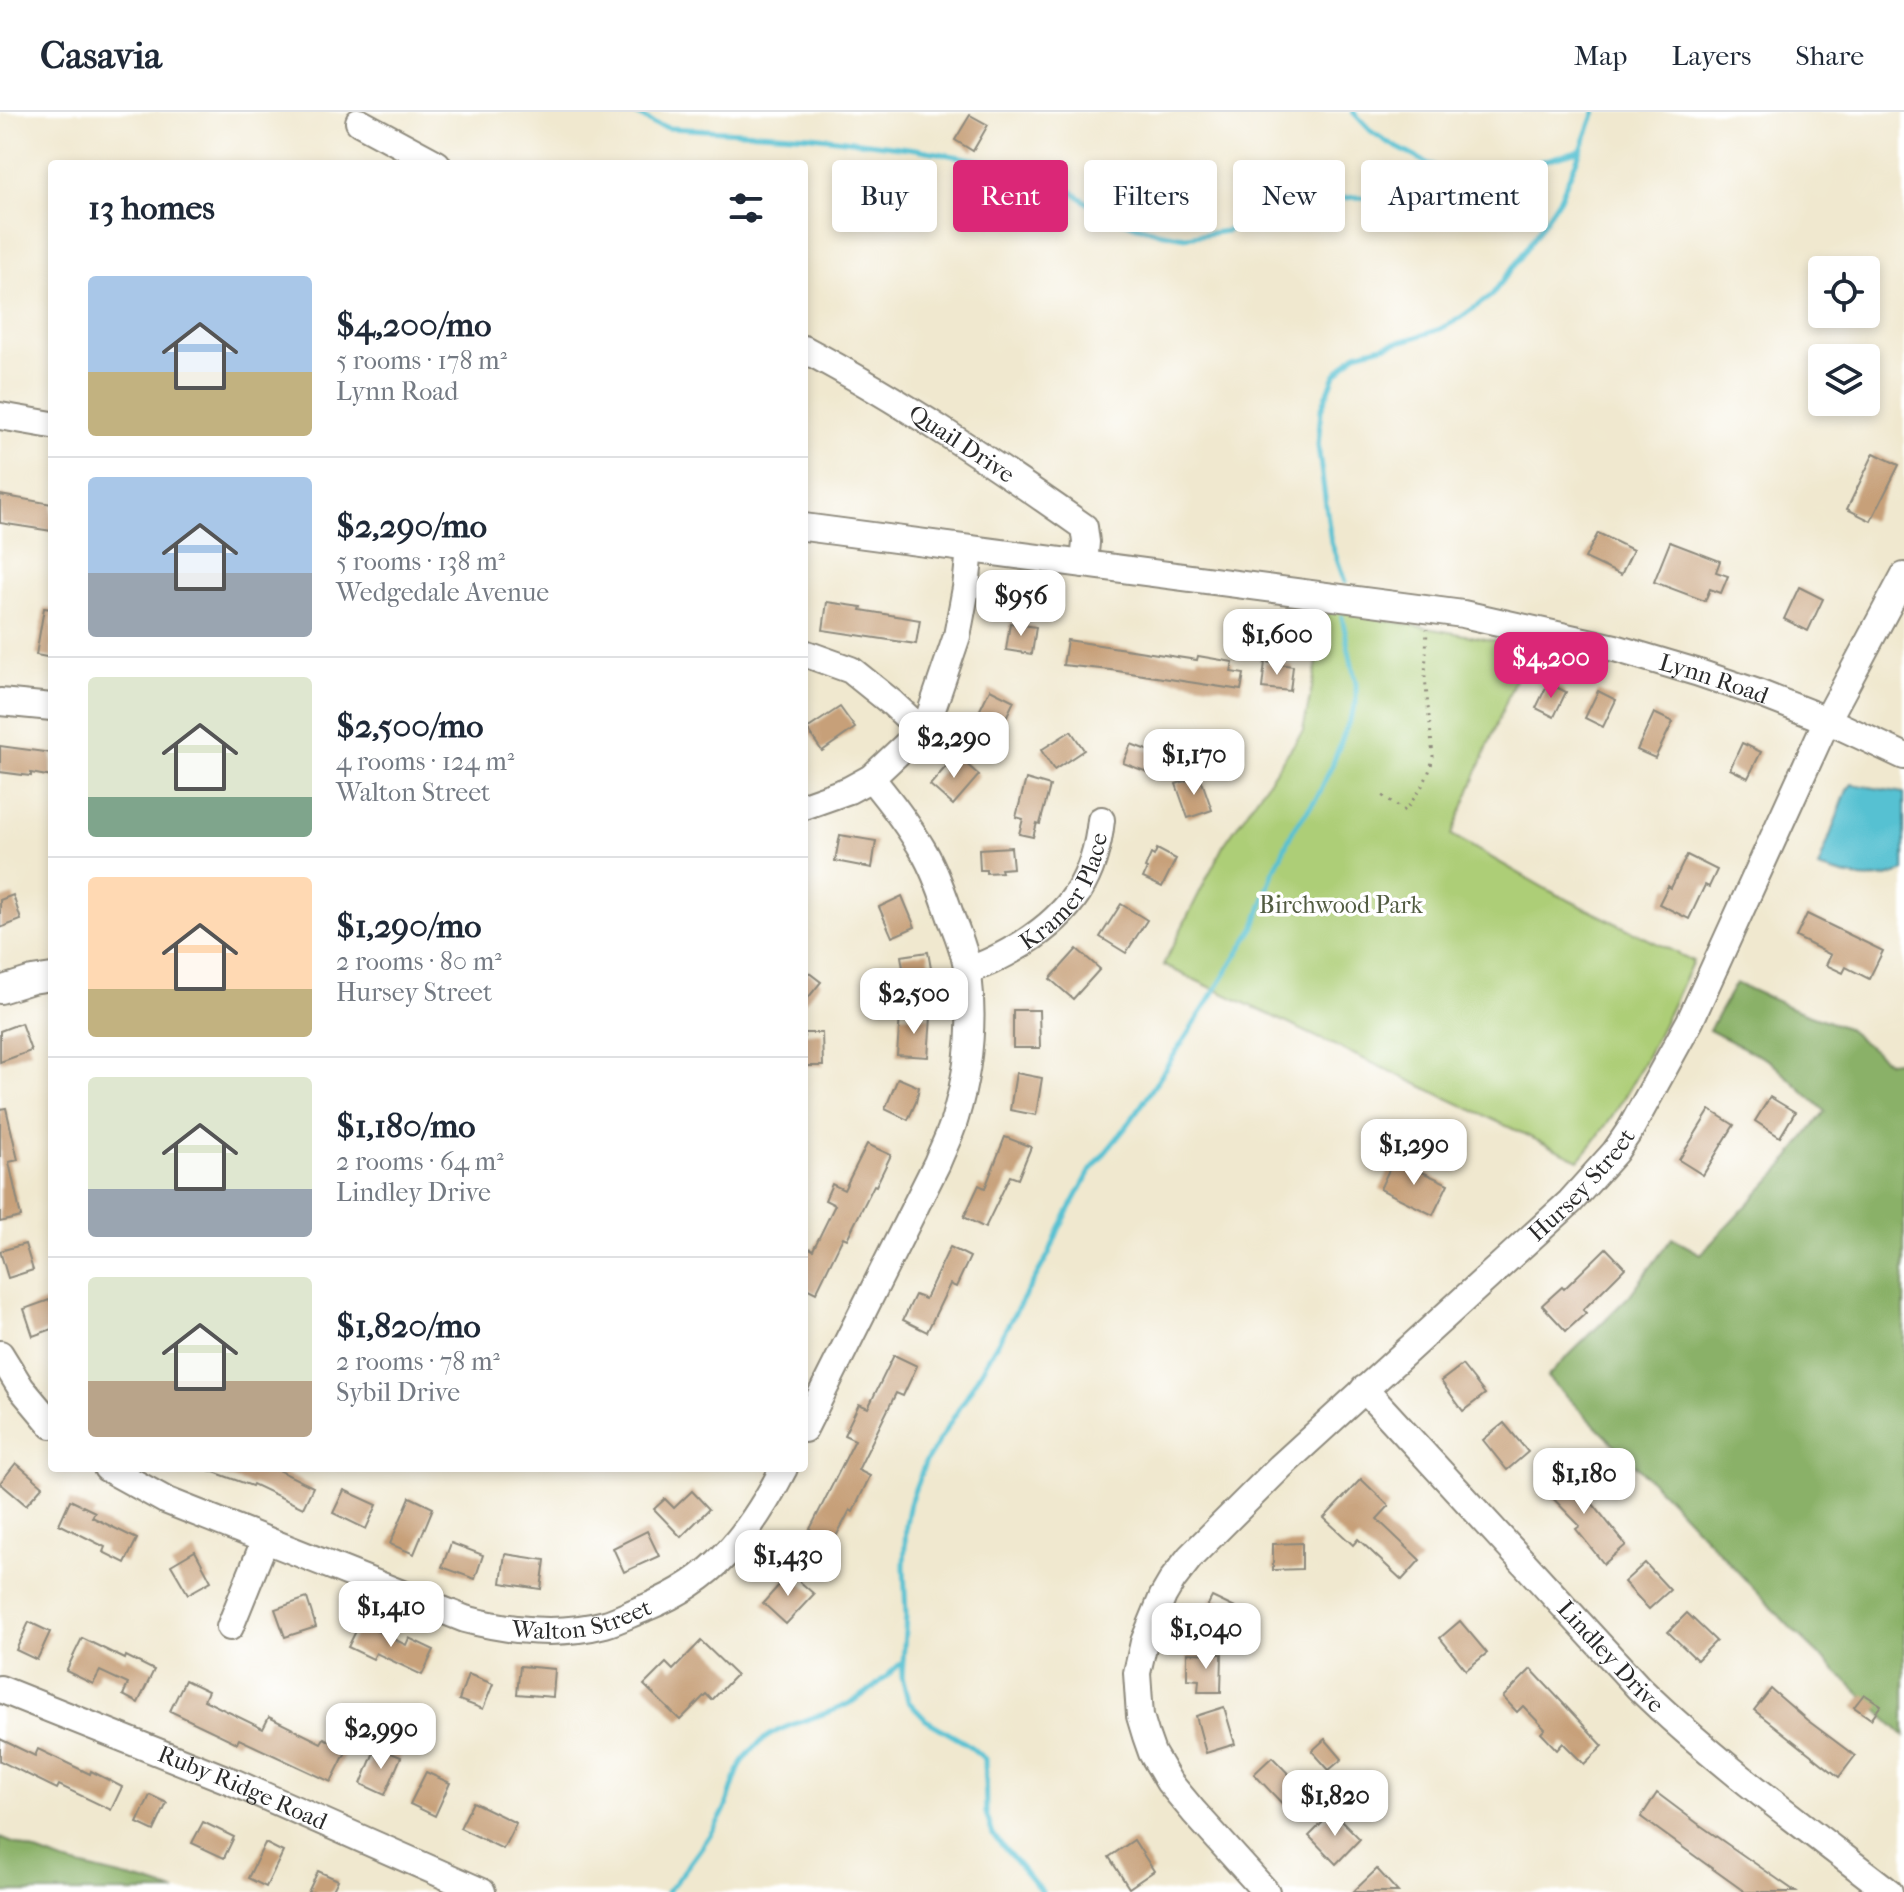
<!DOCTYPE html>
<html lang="en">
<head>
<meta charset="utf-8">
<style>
  body { margin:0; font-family:"IM FELL French Canon",serif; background:#f2f2f3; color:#1f2937; height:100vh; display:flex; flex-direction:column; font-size:30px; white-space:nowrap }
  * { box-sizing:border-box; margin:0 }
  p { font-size:26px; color:#747a83 }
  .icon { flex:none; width:44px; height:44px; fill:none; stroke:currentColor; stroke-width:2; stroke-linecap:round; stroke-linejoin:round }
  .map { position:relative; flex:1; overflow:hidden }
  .details { position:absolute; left:48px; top:48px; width:760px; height:1312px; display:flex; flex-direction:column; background:#fff; border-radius:8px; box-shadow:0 4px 12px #0003 }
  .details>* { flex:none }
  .hud { position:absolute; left:832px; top:48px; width:760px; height:72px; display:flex; gap:16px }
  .buttons { position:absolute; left:1808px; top:144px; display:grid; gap:16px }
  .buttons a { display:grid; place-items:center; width:72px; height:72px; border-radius:8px; background:#fff; box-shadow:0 4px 12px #0003; font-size:40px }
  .price { position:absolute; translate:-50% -68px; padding:0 18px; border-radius:16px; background:#fff; color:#222; font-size:26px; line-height:52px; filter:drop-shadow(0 2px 4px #0008) }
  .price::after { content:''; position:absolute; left:50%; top:48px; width:24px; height:18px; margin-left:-12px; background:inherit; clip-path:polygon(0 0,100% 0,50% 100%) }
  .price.active { background:#db2777; color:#fff }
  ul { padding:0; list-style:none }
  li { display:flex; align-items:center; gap:24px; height:200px; padding:0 40px }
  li+li { border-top:2px solid #e0e1e3 }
  li span { display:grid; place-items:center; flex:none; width:224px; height:160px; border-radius:8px; color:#555 }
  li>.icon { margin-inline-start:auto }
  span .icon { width:96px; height:96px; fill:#fffc; stroke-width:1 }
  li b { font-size:34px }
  h2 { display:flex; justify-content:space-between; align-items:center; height:96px; padding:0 40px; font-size:34px }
  .tag { padding:0 28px; border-radius:8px; background:#fff; box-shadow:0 4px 12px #0003; font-size:28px; line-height:72px }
  .tag.active { background:#db2777; color:#fff }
  header { display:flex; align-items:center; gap:48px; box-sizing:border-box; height:112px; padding:0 40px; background:#fff; border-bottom:2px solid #e0e1e3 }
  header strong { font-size:38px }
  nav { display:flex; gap:44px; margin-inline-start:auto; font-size:28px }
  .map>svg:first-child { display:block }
  .green { fill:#adce77; stroke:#6c7c51; stroke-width:2 }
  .forest { fill:#8ab168; stroke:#5a6e4a; stroke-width:2 }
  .water { fill:#57c1d2; stroke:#41767e; stroke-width:2 }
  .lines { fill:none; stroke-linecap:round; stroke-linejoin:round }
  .stream { stroke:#57c1d2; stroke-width:5 }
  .building { fill:#c7a079 }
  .minor-casing { stroke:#8e8a7d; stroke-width:30 }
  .path { stroke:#8e8a7d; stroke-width:3; stroke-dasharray:2 6; stroke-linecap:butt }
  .minor { stroke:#fff; stroke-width:26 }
  .labels { text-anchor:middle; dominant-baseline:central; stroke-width:7; stroke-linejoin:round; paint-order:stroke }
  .street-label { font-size:24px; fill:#2b2b2b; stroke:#fff }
  .park-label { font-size:24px; fill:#525c42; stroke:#fff }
</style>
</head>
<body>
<header>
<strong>Casavia</strong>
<nav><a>Map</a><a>Layers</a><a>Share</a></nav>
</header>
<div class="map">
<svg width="1904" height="1780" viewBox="0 0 1904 1780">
  <rect width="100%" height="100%" fill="#fff"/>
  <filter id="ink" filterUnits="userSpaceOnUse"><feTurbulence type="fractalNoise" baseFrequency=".0125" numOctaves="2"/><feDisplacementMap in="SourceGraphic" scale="16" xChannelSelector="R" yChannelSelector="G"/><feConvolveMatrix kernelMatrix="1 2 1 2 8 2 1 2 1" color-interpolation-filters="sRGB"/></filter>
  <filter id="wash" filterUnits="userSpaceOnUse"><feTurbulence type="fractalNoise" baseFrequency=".006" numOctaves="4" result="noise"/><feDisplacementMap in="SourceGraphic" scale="32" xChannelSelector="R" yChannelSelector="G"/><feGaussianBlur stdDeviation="1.8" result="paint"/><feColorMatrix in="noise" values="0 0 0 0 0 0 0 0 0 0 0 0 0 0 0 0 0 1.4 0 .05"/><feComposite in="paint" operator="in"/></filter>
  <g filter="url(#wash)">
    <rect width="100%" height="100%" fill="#f0e8cf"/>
    <path class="green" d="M1328,497l200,38 -76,188 96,55 145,71c-33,69 -63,140 -114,199l-416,-195 60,-119 80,-115z"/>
    <g class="forest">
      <polygon points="1736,871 1794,897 1846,916 1888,950 1904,948 1904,1624 1789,1514 1671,1389 1547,1265 1629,1184 1672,1126 1701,1142 1780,1058 1825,999 1770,949 1709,918"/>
      <polygon points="0,1726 63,1750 149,1771 176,1780 0,1780"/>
    </g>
    <path class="water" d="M1852,672l52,9v78c-31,14 -56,6 -86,-3l29,-78z"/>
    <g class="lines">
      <g class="stream">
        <polyline points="633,0 654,12 669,16 812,24 916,37 1011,54 1063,73 1097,98 1118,108 1157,120 1186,125 1226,119 1271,97 1292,91 1356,85 1430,89 1446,86 1539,50 1581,38"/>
        <polyline points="1353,0 1371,19 1387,30 1472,75"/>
        <polyline points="1345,470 1331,430 1318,334 1321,298 1335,263 1356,241 1410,227 1440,217 1457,208 1491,184 1520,146 1560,86 1581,38 1595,0"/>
        <path d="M667,1780c19,-23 39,-49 54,-75 12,-21 12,-47 30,-66 23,-27 63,-31 93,-45 23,-11 40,-27 58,-44"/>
        <polyline points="1042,1780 993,1723 986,1701 985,1647 967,1632 926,1608 908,1589 902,1565 906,1504 904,1454 906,1412 910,1390 925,1351 965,1287 1049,1142 1059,1117 1091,1058 1127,1014 1145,988 1203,898 1255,814 1273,761 1293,718 1318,684 1333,651 1356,591 1356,572 1342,505"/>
      </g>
    </g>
    <g id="blocks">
      <g class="building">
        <polygon points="970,3 988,13 973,39 955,28"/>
        <polygon points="1874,341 1899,353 1871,409 1847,397"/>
        <polygon points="0,383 52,392 52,419 0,411"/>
        <polygon points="1598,421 1633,438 1621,463 1585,446"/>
        <polygon points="1670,430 1720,449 1716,460 1728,464 1721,481 1710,477 1705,489 1654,470"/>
        <polygon points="1799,475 1823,487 1808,519 1784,507"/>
        <polygon points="827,490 862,495 861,498 920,508 916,532 823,518"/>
        <polygon points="44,496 52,497 52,546 36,543"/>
        <polygon points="1010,511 1036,515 1032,542 1006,538"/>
        <polygon points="1067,528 1197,548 1198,544 1233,550 1231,560 1244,562 1241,578 1111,558 1063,553"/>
        <polygon points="1265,550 1293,554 1290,579 1262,576"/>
        <polygon points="1548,571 1566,580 1554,605 1536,596"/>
        <polygon points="990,577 1014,589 999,620 975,608"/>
        <polygon points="1598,579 1616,588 1603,615 1585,606"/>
        <polygon points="840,595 855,616 822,639 807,617"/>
        <polygon points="1654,601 1673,610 1655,646 1637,638"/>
        <polygon points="1071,619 1084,638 1054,658 1041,638"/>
        <polygon points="1742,631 1761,640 1748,666 1730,657"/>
        <polygon points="1131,632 1160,643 1153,662 1123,651"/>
        <polygon points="0,634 52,641 52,665 31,661 31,664 0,660"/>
        <polygon points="956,643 979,663 953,693 930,673"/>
        <polygon points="1200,664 1212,698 1188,706 1176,672"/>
        <polygon points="1026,667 1050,674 1040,712 1037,711 1033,725 1019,722 1023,707 1016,705"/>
        <polygon points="840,723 876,729 872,756 835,749"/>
        <polygon points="1011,735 1013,756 1001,757 1002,760 986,761 986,758 980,758 979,737"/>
        <polygon points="1157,737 1176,747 1162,775 1143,766 1147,757 1145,756 1151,742 1154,744"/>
        <polygon points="1687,743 1717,758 1709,775 1705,773 1689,807 1659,792 1668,774 1671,776"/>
        <polygon points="13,783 21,808 0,816 0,788"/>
        <polygon points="902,784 915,815 892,825 879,795"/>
        <polygon points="1121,792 1147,808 1126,841 1100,825"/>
        <polygon points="1807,802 1883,839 1869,867 1846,855 1843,861 1826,853 1831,843 1796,825"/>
        <polygon points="1077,837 1100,857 1073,887 1050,867"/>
        <polygon points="928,840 934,873 907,878 901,844"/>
        <polygon points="804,857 821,870 804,891"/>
        <polygon points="1013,898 1039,898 1040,936 1013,936"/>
        <polygon points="900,903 931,905 928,945 897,943"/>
        <polygon points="21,911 31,939 0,950 0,919"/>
        <polygon points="804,921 822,921 823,954 804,954"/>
        <polygon points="1016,961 1042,966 1036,1003 1010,998"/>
        <polygon points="898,966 919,975 916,990 908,1008 885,997"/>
        <polygon points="1770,985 1795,1000 1780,1025 1755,1009"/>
        <polygon points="6,996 18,1048 9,1050 21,1105 0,1110 0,997"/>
        <polygon points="1710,998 1734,1013 1703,1063 1679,1048"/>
        <polygon points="1005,1025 1031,1035 1018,1067 1010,1064 985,1116 964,1105 979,1073 985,1076"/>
        <polygon points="867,1032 891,1043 876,1074 874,1073 847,1127 843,1125 816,1181 804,1175 804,1146 809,1136 813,1138 835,1093 825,1088 832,1072 844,1078"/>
        <polygon points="1394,1047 1448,1072 1433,1103 1380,1077"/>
        <polygon points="25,1132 33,1158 8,1166 0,1139"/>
        <polygon points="950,1135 970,1145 956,1175 950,1172 927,1220 903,1208 915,1183 925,1187"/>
        <polygon points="1606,1136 1625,1156 1583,1198 1586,1201 1566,1219 1542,1193 1562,1175 1564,1177"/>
        <polygon points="52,1187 52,1217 33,1224 24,1197"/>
        <polygon points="894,1243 917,1254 903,1284 896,1281 858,1358 870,1364 853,1400 850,1398 823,1449 800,1437 855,1328 844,1323 859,1292 868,1296"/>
        <polygon points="1462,1253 1485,1282 1463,1299 1441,1269"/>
        <polygon points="1504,1311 1528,1340 1507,1358 1483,1328"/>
        <polygon points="16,1351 43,1374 26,1393 0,1371"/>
        <polygon points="1558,1355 1584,1381 1626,1433 1604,1452 1576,1417 1580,1414 1540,1373"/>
        <polygon points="209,1356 274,1356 313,1375 303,1396 253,1372 252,1374 208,1358"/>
        <polygon points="1361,1367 1389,1394 1377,1407 1420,1448 1402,1468 1358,1427 1353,1433 1324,1406"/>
        <polygon points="344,1378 377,1393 366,1417 333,1401"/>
        <polygon points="692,1379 709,1397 681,1425 654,1397 665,1387 674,1396"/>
        <polygon points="410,1385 433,1396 414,1442 390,1432"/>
        <polygon points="70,1388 95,1400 92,1405 137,1427 125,1451 103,1440 105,1435 59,1412"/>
        <polygon points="647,1419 659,1444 624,1460 613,1436"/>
        <polygon points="451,1431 483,1443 475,1467 442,1455"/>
        <polygon points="1302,1431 1302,1457 1273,1458 1273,1432"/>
        <polygon points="195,1439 211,1469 188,1482 171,1453"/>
        <polygon points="505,1442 545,1448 541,1477 501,1471"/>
        <polygon points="1645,1451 1670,1478 1649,1497 1624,1470"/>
        <polygon points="790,1461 814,1482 786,1512 763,1491"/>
        <polygon points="1212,1485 1250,1503 1238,1529 1199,1510"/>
        <polygon points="307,1486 316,1515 285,1525 275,1497"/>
        <polygon points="1687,1501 1716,1529 1697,1548 1668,1520"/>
        <polygon points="1460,1509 1487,1541 1466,1558 1440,1526"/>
        <polygon points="29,1510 50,1520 37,1548 16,1538"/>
        <polygon points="360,1511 406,1533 409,1526 434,1538 422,1563 376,1541 373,1547 348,1535"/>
        <polygon points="82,1526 125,1547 126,1544 154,1558 138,1591 123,1583 128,1572 100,1559 93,1572 66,1559"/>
        <polygon points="701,1529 736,1563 712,1588 706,1582 680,1608 644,1573 666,1551 673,1558"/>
        <polygon points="1187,1541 1222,1542 1221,1580 1198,1580 1199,1568 1187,1567"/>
        <polygon points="520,1554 555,1557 553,1585 517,1582"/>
        <polygon points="1531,1557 1603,1634 1584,1652 1563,1631 1557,1638 1541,1621 1545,1617 1523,1594 1517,1600 1503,1585"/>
        <polygon points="468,1562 493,1572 483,1597 459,1588"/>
        <polygon points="185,1568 208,1579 204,1588 263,1617 269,1605 321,1631 324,1626 347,1638 331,1670 239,1627 237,1631 170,1599"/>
        <polygon points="1771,1577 1807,1608 1855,1644 1839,1665 1754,1598"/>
        <polygon points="1864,1582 1881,1593 1871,1607 1854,1595"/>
        <polygon points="1224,1595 1235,1632 1206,1641 1196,1604"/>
        <polygon points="0,1627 35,1644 38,1637 90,1662 91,1659 122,1675 111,1698 59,1673 57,1677 0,1649"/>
        <polygon points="1325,1627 1342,1647 1329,1658 1312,1639"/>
        <polygon points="376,1635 401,1645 385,1683 361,1672"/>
        <polygon points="1272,1645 1310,1684 1292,1702 1254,1662"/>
        <polygon points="426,1660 450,1671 435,1704 410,1692"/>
        <polygon points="1657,1681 1697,1711 1796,1780 1745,1780 1692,1742 1641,1705"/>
        <polygon points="150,1683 167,1691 154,1719 137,1711"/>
        <polygon points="473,1690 516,1711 503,1737 460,1716"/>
        <polygon points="1333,1700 1360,1727 1336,1752 1309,1724"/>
        <polygon points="203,1710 234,1725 224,1746 192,1731"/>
        <polygon points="1134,1728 1154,1759 1129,1776 1109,1745"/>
        <polygon points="265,1731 283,1740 266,1775 248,1766"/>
        <polygon points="1377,1757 1398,1780 1353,1780"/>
        <polygon points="318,1759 338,1768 332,1780 308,1780"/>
      </g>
    </g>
  </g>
  <g filter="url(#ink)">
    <use href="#blocks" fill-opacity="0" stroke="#8e8a7d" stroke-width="2"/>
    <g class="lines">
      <defs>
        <g id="minor">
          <polyline points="359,10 437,52"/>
          <path id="s1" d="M804,237c98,52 189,114 280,178l2,15 -2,22"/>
          <polyline points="0,304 52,313"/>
          <path id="s2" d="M804,415l659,87 152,34 81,24 62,21 69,27 77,36"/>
          <polyline points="804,541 851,558 892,591 921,618"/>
          <polyline points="0,590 52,595"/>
          <polyline points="804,694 849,678 871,666 919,621 930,603 957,524 966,476 970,437"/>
          <path id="s3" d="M968,858c20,-6 38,-16 56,-27 48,-31 71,-65 77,-123"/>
          <polyline points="0,878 32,868 52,865"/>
          <polyline points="0,1242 21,1276 52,1313"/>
          <path id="s4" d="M1364,1277l275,299c77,75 165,138 250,204"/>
          <path d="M804,1317l133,-266c6,-15 14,-30 18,-45 14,-47 19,-96 13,-145 -2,-18 -9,-36 -16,-53 -8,-22 -15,-46 -28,-68 -15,-26 -34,-51 -53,-74"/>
          <path id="s5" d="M107,1356l58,32 300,119c44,12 95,17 140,5 14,-4 26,-11 40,-16 29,-12 59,-30 81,-54 24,-25 42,-55 58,-86"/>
          <polyline points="230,1515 265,1428"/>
          <path id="s6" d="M0,1577l233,93 249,110"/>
          <path id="s7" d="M1266,1780l-72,-80 -25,-30 -17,-29 -6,-17 -6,-20 -3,-43 7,-31 19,-46 10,-17 17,-22 90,-90 290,-265 45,-50 15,-22 60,-109 137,-301 77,-144"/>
        </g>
      </defs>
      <use href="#minor" class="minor-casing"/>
      <path class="path" d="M1383,684l22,15c12,-17 25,-33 28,-55l-8,-79 2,-48"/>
      <use href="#minor" class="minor"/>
    </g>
  </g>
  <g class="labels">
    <g class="street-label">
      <text stroke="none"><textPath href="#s1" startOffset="184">Quail Drive</textPath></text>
      <text stroke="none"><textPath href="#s2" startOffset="924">Lynn Road</textPath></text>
      <text stroke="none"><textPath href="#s3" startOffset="130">Kramer Place</textPath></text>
      <text stroke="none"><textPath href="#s7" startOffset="932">Hursey Street</textPath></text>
      <text stroke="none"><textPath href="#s5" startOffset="508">Walton Street</textPath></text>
      <text stroke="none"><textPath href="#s4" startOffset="364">Lindley Drive</textPath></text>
      <text stroke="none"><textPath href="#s6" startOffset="262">Ruby Ridge Road</textPath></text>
    </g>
    <g class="park-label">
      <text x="1341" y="793">Birchwood Park</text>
    </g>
  </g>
</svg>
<div class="buttons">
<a><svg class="icon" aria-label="locate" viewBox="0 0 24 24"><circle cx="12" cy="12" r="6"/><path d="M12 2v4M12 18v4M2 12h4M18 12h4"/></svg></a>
<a><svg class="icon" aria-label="layers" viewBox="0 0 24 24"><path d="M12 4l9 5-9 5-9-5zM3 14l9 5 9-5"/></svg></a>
</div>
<b class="price" style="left:1021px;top:526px">$956</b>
<b class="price" style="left:1277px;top:565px">$1,600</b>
<b class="price active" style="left:1551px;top:588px">$4,200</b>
<b class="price" style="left:954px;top:668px">$2,290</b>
<b class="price" style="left:1194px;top:685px">$1,170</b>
<b class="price" style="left:914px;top:924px">$2,500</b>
<b class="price" style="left:1414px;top:1075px">$1,290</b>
<b class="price" style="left:1584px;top:1404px">$1,180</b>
<b class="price" style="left:788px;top:1486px">$1,430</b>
<b class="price" style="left:391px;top:1537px">$1,410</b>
<b class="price" style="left:1206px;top:1559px">$1,040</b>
<b class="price" style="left:381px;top:1659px">$2,990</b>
<b class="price" style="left:1335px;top:1726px">$1,820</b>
<div class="hud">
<a class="tag">Buy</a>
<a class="tag active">Rent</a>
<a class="tag">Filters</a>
<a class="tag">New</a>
<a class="tag">Apartment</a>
</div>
<section class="details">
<h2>13 homes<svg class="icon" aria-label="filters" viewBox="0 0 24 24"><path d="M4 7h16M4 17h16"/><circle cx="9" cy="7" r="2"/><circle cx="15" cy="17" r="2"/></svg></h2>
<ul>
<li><span style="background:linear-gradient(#a9c7e8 60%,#c2b280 0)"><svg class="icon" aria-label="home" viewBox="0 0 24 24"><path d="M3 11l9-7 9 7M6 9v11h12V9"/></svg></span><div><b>$4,200/mo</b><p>5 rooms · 178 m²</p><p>Lynn Road</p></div></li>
<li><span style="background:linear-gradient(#a9c7e8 60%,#9aa5b1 0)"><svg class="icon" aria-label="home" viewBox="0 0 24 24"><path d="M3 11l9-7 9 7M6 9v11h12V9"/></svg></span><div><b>$2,290/mo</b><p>5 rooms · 138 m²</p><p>Wedgedale Avenue</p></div></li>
<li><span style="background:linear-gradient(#dfe7d0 75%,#7fa58c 0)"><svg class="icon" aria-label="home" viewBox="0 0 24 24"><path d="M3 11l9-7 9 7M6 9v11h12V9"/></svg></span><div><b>$2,500/mo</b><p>4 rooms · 124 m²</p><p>Walton Street</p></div></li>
<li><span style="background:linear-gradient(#ffd9b3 70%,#c2b280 0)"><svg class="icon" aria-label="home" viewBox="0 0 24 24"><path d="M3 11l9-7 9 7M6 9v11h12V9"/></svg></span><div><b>$1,290/mo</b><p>2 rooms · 80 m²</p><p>Hursey Street</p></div></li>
<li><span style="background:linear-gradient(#dfe7d0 70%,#9aa5b1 0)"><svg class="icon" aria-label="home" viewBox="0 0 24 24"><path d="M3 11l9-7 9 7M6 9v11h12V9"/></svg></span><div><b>$1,180/mo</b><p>2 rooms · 64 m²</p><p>Lindley Drive</p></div></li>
<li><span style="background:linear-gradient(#dfe7d0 65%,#b9a48a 0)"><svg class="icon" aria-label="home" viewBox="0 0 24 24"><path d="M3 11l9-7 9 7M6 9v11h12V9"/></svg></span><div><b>$1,820/mo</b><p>2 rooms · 78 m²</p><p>Sybil Drive</p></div></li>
</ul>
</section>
</div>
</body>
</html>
